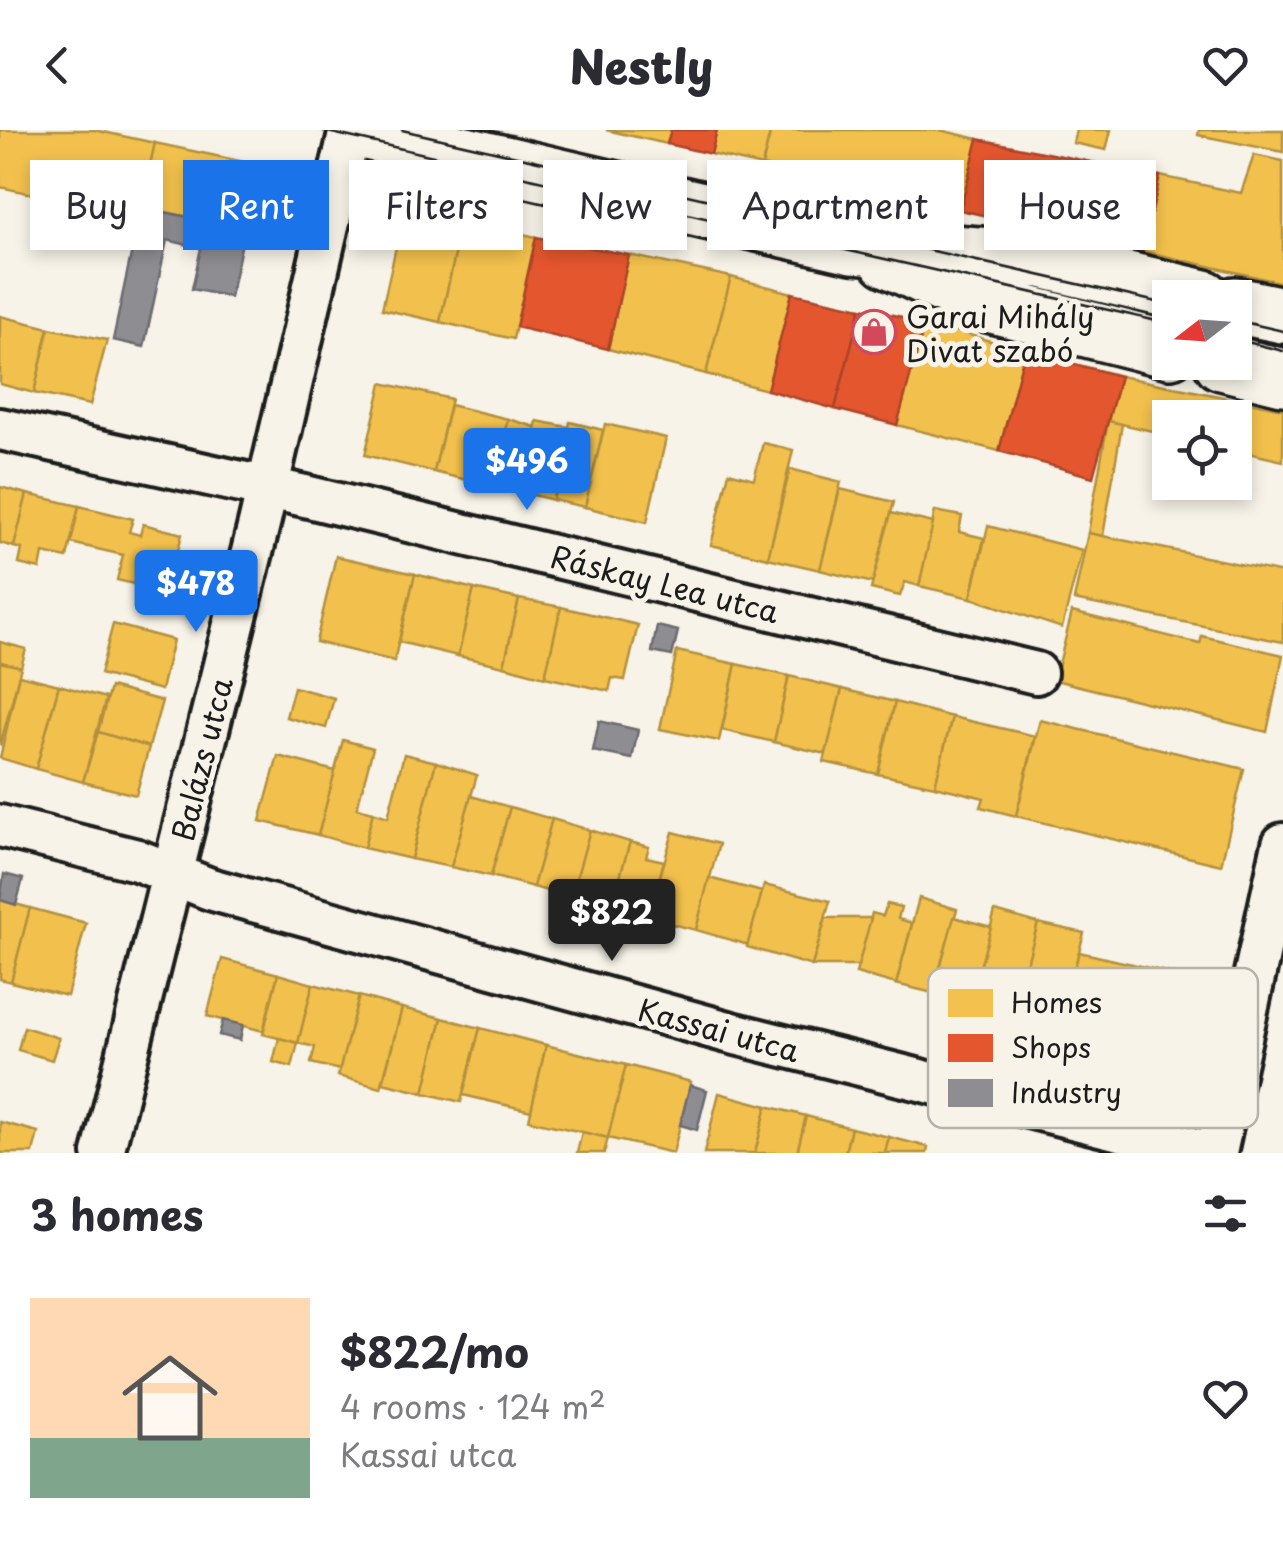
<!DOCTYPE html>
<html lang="en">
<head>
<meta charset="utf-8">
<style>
  body { margin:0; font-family:"Playpen Sans",sans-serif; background:#f7f7f7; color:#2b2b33; height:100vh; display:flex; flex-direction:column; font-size:38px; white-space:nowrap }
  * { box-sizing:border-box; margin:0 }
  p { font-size:32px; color:#7c7c81 }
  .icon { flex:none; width:55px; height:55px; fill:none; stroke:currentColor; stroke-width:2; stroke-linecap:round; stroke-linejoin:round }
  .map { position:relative; height:1023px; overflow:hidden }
  .drawer { display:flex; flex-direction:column; background:#fff; flex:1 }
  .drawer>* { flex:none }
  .banner { position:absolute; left:30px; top:30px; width:1225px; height:90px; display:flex; gap:20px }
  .needle { width:65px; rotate:253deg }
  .fabs { position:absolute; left:1152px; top:150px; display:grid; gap:20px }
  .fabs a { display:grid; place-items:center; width:100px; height:100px; border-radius:0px; background:#fff; box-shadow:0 5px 15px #0003; font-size:50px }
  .price { position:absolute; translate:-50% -85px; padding:0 22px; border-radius:10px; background:#1a73e8; color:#fff; font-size:32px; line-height:65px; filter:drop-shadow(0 2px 5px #0008) }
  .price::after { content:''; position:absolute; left:50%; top:60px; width:30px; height:22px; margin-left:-15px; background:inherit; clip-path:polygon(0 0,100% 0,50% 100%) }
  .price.active { background:#222; color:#fff }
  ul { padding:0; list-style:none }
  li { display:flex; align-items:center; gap:30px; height:250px; padding:0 30px }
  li+li { border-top:2px solid #e1e1e2 }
  li span { display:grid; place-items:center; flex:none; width:280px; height:200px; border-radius:0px; color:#555 }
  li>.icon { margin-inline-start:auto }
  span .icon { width:120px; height:120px; fill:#fffc; stroke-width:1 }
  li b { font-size:42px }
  h2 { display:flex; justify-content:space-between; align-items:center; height:120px; padding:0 30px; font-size:42px }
  .chip { padding:0 35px; border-radius:0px; background:#fff; box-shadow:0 5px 15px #0003; font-size:35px; line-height:90px }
  .chip.active { background:#1a73e8; color:#fff }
  header { display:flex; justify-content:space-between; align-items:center; height:130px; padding:0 30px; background:#fff; font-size:45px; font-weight:800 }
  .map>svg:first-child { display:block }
  .homes { fill:#f2c14e; stroke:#b2903f; stroke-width:2.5 }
  .shops { fill:#e4572e; stroke:#a84529; stroke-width:2.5 }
  .industry { fill:#8d8d92; stroke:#6b6b6f; stroke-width:2.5 }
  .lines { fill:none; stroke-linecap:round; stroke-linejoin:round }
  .street-casing { stroke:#1c1c1c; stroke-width:48 }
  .secondary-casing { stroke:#1c1c1c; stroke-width:62 }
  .street { stroke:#f7f3e8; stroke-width:40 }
  .secondary { stroke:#f7f3e8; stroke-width:55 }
  .tram { stroke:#1c1c1c; stroke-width:2.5 }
  .labels { text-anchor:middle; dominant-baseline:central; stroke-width:10; stroke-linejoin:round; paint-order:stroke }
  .poi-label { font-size:30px; fill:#1c1c1c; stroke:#f7f3e8; text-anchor:start }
  .street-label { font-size:30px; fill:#1c1c1c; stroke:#f7f3e8 }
  .key { fill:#f7f3e8; stroke:#b5b2ab; stroke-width:2.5 }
  .key-label { font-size:28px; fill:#1c1c1c }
</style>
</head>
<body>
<header><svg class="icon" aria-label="back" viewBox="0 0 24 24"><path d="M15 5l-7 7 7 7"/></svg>Nestly<svg class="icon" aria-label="heart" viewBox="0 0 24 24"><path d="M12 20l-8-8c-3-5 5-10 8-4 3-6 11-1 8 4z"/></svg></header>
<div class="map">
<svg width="1283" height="1023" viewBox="0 0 1283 1023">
  <rect width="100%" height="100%" fill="#f7f3e8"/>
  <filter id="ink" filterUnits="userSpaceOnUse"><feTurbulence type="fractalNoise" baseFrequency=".01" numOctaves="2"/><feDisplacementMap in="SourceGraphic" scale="20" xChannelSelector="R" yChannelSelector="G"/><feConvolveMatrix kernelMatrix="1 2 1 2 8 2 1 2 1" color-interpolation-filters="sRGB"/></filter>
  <g filter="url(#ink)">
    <g class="homes">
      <polygon points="0,0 94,0 155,13 139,87 0,57"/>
      <polygon points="606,0 671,0 667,14"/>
      <polygon points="717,0 771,0 762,36 711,24"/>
      <polygon points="771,0 940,0 978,9 960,80 762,36"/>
      <polygon points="1076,0 1111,0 1106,20 1073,13"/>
      <polygon points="1199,0 1283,0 1283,22 1198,5"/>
      <polygon points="155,13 287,41 273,105 141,77"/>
      <polygon points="1254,25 1283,31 1283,153 1143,121 1160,46 1241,63"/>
      <polygon points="405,77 463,90 440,192 382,179"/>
      <polygon points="463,90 536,107 513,209 440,192"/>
      <polygon points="629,125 731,147 706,244 608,219"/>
      <polygon points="731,147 792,163 767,260 706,244"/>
      <polygon points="0,186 49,198 34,263 0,254"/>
      <polygon points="925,192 1025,221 999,321 897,295"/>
      <polygon points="49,198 107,210 90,275 34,263"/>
      <polygon points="1120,246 1283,279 1283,331 1235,320 1235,288 1170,288 1170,305 1108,291"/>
      <polygon points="382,253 451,269 434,342 365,325"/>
      <polygon points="450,275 508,289 492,356 434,342"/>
      <polygon points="508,289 536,297 521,362 492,356"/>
      <polygon points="537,291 568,297 553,370 521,362"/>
      <polygon points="1108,291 1122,294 1103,406 1088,403"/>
      <polygon points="570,292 603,300 585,377 553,370"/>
      <polygon points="605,294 666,308 647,392 585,377"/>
      <polygon points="763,313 793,320 768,428 711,415 729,342 754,349"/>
      <polygon points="790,339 841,352 820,440 768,428"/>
      <polygon points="0,357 27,364 14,417 0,413"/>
      <polygon points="840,359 894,372 873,453 820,440"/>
      <polygon points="27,364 79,376 67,428 43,423 40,439 19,434 22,419 14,417"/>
      <polygon points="79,376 133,389 129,402 140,405 143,394 182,404 168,462 117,450 123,425 71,413"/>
      <polygon points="935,381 962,386 959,402 984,408 971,468 919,456"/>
      <polygon points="891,383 933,393 919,456 905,452 900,466 871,459"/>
      <polygon points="988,396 1082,420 1062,498 971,468"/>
      <polygon points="1088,403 1283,443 1283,512 1074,470"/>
      <polygon points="336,426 415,444 394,531 316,512"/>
      <polygon points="415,444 474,459 458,526 399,512"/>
      <polygon points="474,459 519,469 504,536 458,526"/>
      <polygon points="519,469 561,477 545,547 504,536"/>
      <polygon points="561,477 638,495 625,550 612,548 609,561 545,547"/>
      <polygon points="1072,482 1200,514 1202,506 1283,525 1267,602 1055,550"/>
      <polygon points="113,494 173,510 161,560 100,544"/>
      <polygon points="0,512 26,519 21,537 0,532"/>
      <polygon points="677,521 736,534 719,611 660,599"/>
      <polygon points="0,532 21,537 0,616"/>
      <polygon points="736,534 789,546 774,612 722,600"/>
      <polygon points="19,545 59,555 36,639 0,628"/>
      <polygon points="789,546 842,559 826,624 774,612"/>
      <polygon points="59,555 106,568 83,652 36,639"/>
      <polygon points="110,557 162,571 149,617 98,602"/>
      <polygon points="294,557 334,568 326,598 286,587"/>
      <polygon points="842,559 895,572 878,644 824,632"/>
      <polygon points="895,572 952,587 935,656 878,644"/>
      <polygon points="952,587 1035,606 1016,686 981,677 984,668 935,656"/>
      <polygon points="1040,590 1244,639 1221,735 1016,686"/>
      <polygon points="98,602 149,617 136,665 83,652"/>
      <polygon points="343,610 373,618 357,678 373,682 364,718 318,705"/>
      <polygon points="404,624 436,632 411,729 364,718 373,682 388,687"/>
      <polygon points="278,626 335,641 318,705 260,691"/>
      <polygon points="436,632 477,645 451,737 411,729"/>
      <polygon points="471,666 510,677 491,746 451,737"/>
      <polygon points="510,677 552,689 533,757 491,746"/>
      <polygon points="552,689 590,700 571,768 533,757"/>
      <polygon points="590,700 630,712 611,778 571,768"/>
      <polygon points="673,702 719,714 696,800 648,788"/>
      <polygon points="630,712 649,717 646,727 664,731 648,788 611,778"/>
      <polygon points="709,748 762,762 748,815 696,800"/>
      <polygon points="764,755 830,771 812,836 747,817"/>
      <polygon points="919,768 957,779 933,863 896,854"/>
      <polygon points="0,770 30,778 11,852 0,849"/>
      <polygon points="887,774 901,777 898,789 912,793 896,854 856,843 872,783 883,786"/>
      <polygon points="30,778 86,793 67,866 11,852"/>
      <polygon points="995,781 1038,793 1013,886 970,874"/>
      <polygon points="954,787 991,797 970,874 933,863"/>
      <polygon points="826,788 871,788 858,836 812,836"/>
      <polygon points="1038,793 1084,803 1058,900 1013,886"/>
      <polygon points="1079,822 1132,834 1112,914 1058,900"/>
      <polygon points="222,829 278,844 263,901 207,886"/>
      <polygon points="1132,834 1196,849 1177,930 1112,914"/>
      <polygon points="278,844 313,854 298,913 263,904"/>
      <polygon points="313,854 359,866 340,940 311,933 315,917 298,913"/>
      <polygon points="359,866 402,878 381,958 338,946"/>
      <polygon points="402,878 442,888 424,963 383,953"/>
      <polygon points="442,888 480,898 461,972 424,963"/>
      <polygon points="24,897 59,908 52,930 18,920"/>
      <polygon points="480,898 546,915 531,981 463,965"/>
      <polygon points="279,908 298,913 292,937 273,932"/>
      <polygon points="546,915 626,935 608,1008 529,990"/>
      <polygon points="626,935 691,952 673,1023 608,1008"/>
      <polygon points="719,963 767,976 755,1023 704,1023"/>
      <polygon points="767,976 806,986 797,1023 755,1023"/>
      <polygon points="806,986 851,998 845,1023 797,1023"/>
      <polygon points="0,992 38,1002 33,1023 0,1023"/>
      <polygon points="851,998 889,1007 885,1023 845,1023"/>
      <polygon points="582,1002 608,1008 604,1023 577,1023"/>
      <polygon points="889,1007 928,1017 927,1023 885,1023"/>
    </g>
    <g class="shops">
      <polygon points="671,0 717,0 711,24 667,14"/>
      <polygon points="978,9 1160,46 1143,121 960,80"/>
      <polygon points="536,107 629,125 608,219 516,197"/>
      <polygon points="792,163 861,178 835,279 767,260"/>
      <polygon points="861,178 925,192 897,295 835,279"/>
      <polygon points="1025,221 1120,246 1093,347 999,321"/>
    </g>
    <g class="industry">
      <polygon points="141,77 245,99 230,167 192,159 201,118 167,110 144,217 113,210"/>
      <polygon points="657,496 678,501 672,526 652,522"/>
      <polygon points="599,591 638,600 632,629 593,621"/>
      <polygon points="4,744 23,749 16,775 0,770"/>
      <polygon points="223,890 243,895 240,910 219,905"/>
      <polygon points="690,955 707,960 697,1000 680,995"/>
    </g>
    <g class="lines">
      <defs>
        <g id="street">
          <polyline points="0,299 305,366 1036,543"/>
          <polyline points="0,696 137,730 210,759 728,902 1212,1023"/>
          <polyline points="103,1023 260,390 350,0"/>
          <polyline points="1216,1023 1283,714"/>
        </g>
        <g id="secondary">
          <polyline points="358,0 853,115 1042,130 1204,168"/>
          <polyline points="888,129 977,171 1170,220"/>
          <polyline points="1235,175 1283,185"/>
          <polyline points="1222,232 1283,247"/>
        </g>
      </defs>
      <use href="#street" class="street-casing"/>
      <use href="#secondary" class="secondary-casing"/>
      <use href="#street" class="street"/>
      <use href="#secondary" class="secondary"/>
      <g class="tram">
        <polyline points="319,0 1170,194"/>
        <polyline points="402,0 1170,175"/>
        <polyline points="1235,190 1283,201"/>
        <polyline points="1235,209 1283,221"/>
      </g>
    </g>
  </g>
  <defs>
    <symbol id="shop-ring" viewBox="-11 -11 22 22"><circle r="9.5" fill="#f7f3e8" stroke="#d1495b" stroke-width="1.5"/><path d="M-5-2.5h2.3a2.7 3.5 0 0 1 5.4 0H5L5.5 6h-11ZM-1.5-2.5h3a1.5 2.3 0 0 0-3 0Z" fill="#d1495b"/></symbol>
  </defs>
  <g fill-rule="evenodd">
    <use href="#shop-ring" x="849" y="177" width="50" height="50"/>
  </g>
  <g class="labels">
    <g class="poi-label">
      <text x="906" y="185">Garai Mihály<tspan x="906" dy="34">Divat szabó</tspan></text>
    </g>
    <g class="street-label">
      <text transform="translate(665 453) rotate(14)">Ráskay Lea utca</text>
      <text transform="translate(201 629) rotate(-76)">Balázs utca</text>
      <text transform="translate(719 899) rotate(15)">Kassai utca</text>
    </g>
  </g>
  <rect x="928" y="838" width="330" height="160" rx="15" class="key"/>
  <rect x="948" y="859" width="45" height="28" fill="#f2c14e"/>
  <rect x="948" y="904" width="45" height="28" fill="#e4572e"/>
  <rect x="948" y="949" width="45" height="28" fill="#8d8d92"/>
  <g class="key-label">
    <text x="1011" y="883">Homes</text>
    <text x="1011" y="928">Shops</text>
    <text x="1011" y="973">Industry</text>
  </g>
</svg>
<div class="fabs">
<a><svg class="needle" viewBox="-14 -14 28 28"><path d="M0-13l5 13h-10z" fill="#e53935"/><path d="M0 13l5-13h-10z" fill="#7c7c81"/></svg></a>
<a><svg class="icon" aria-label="locate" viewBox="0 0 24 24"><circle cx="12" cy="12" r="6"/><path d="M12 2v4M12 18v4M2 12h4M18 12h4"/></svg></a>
</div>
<b class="price" style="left:527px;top:383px">$496</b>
<b class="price" style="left:196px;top:505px">$478</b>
<b class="price active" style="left:612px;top:834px">$822</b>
<div class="banner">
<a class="chip">Buy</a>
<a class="chip active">Rent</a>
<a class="chip">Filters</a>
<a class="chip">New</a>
<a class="chip">Apartment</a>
<a class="chip">House</a>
</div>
</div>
<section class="drawer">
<h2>3 homes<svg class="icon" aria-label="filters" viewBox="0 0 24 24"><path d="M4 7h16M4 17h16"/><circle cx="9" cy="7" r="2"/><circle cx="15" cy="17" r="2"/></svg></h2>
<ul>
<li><span style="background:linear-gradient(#ffd9b3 70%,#7fa58c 0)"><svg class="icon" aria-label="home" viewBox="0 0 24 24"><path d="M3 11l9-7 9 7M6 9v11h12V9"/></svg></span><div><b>$822/mo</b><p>4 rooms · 124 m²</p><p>Kassai utca</p></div><svg class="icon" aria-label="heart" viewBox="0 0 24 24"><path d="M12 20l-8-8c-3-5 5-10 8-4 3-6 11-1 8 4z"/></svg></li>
</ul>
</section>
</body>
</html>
